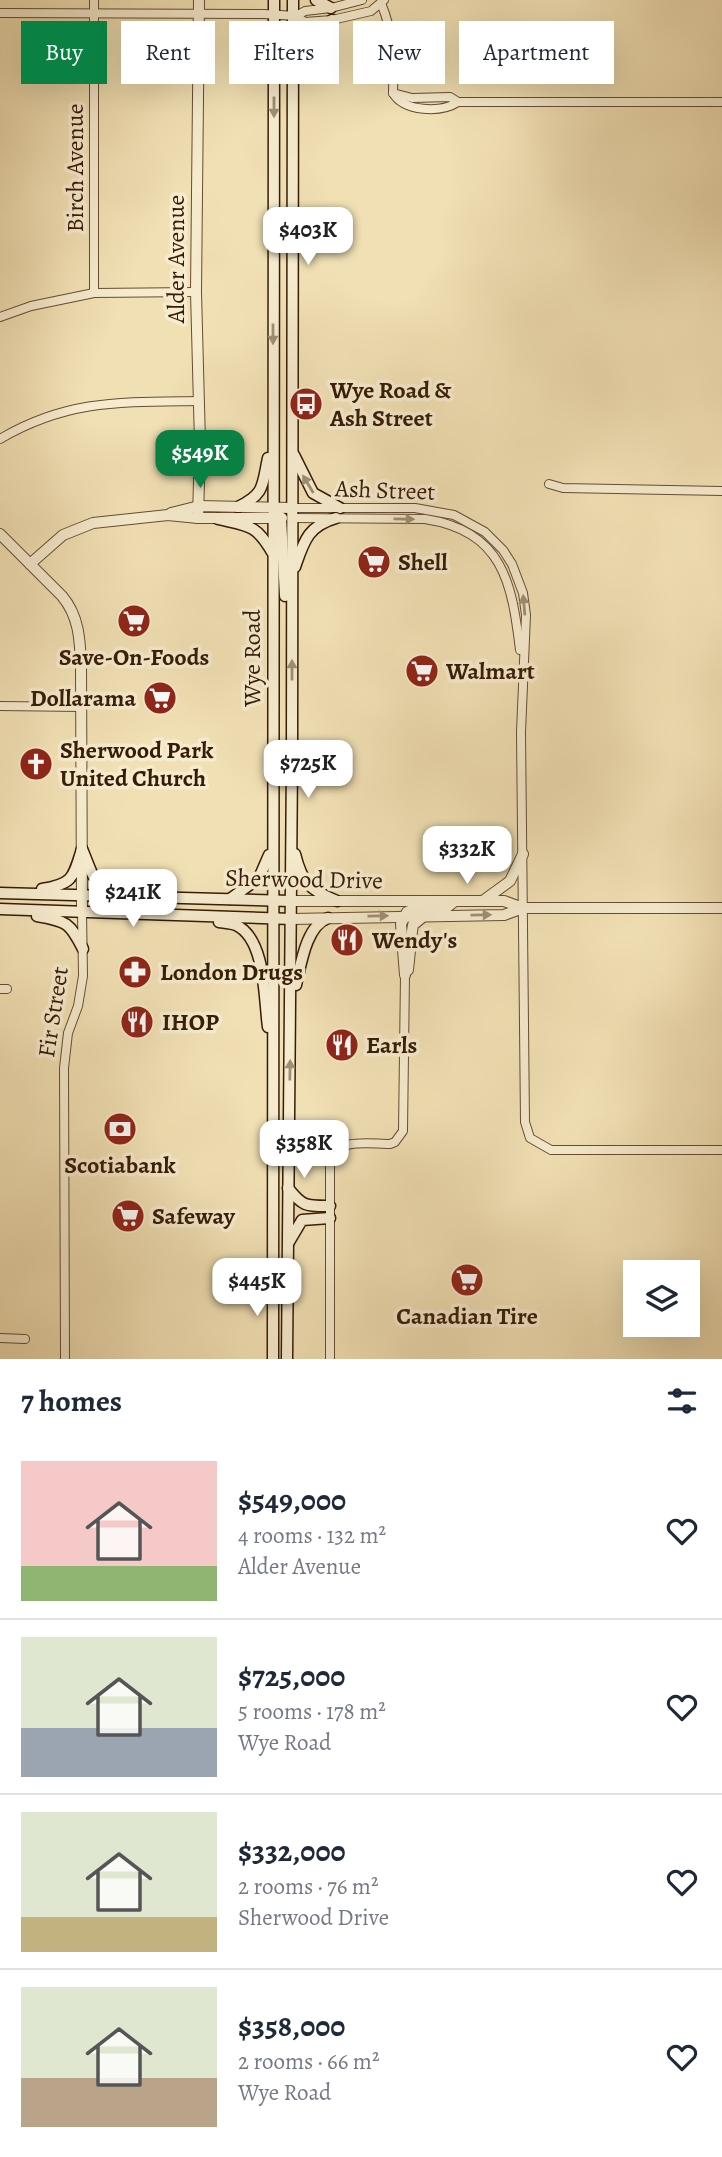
<!DOCTYPE html>
<html lang="en">
<head>
<meta charset="utf-8">
<style>
  body { margin:0; font-family:Alegreya,serif; background:#f6f6f7; color:#1f2937; height:100vh; display:flex; flex-direction:column; font-size:26px; white-space:nowrap }
  * { box-sizing:border-box; margin:0 }
  p { font-size:23px; color:#747a83 }
  .icon { flex:none; width:38px; height:38px; fill:none; stroke:currentColor; stroke-width:2; stroke-linecap:round; stroke-linejoin:round }
  .map { position:relative; height:1359px; overflow:hidden }
  .details { display:flex; flex-direction:column; background:#fff; flex:1 }
  .details>* { flex:none }
  .guide { position:absolute; left:21px; top:21px; width:681px; height:63px; display:flex; gap:14px }
  .fabs { position:absolute; left:623px; top:1260px; display:grid; gap:14px }
  .fabs a { display:grid; place-items:center; width:77px; height:77px; border-radius:0px; background:#fff; box-shadow:0 7px 28px #0002; font-size:35px }
  .price { position:absolute; translate:-50% -60px; padding:0 16px; border-radius:14px; background:#fff; color:#222; font-size:23px; line-height:46px; filter:drop-shadow(0 2px 4px #0008) }
  .price::after { content:''; position:absolute; left:50%; top:42px; width:21px; height:16px; margin-left:-10px; background:inherit; clip-path:polygon(0 0,100% 0,50% 100%) }
  .price.active { background:#0b8043; color:#fff }
  ul { padding:0; list-style:none }
  li { display:flex; align-items:center; gap:21px; height:175px; padding:0 21px }
  li+li { border-top:2px solid #e0e1e3 }
  li span { display:grid; place-items:center; flex:none; width:196px; height:140px; border-radius:0px; color:#555 }
  li>.icon { margin-inline-start:auto }
  span .icon { width:84px; height:84px; fill:#fffc; stroke-width:1 }
  li b { font-size:30px }
  h2 { display:flex; justify-content:space-between; align-items:center; height:84px; padding:0 21px; font-size:30px }
  .chip { padding:0 24px; border-radius:0px; background:#fff; box-shadow:0 7px 28px #0002; font-size:24px; line-height:63px }
  .chip.active { background:#0b8043; color:#fff }
  .map>svg:first-child { display:block }
  .lines { fill:none; stroke-linecap:round; stroke-linejoin:round }
  .minor-casing { stroke:#654d32; stroke-width:10 }
  .tertiary-casing { stroke:#654d32; stroke-width:12 }
  .secondary-casing { stroke:#361c07; stroke-width:13 }
  .minor { stroke:#f6ebce; stroke-width:8 }
  .tertiary { stroke:#f6ebce; stroke-width:10 }
  .secondary { stroke:#f6ebce; stroke-width:10 }
  .oneway { fill:#a08e74 }
  .labels { text-anchor:middle; dominant-baseline:central; stroke-width:7; stroke-linejoin:round; paint-order:stroke }
  .street-label { font-size:24px; fill:#361c07; stroke:#f6ebce }
  .poi-label { font-size:24px; font-weight:bold; fill:#361c07; stroke:#f6ebce; text-anchor:start }
</style>
</head>
<body>
<div class="map">
<svg width="722" height="1359" viewBox="0 0 722 1359">
  <rect width="100%" height="100%" fill="#f1e0b4"/>
  <filter id="stains"><feTurbulence type="fractalNoise" baseFrequency=".00286" numOctaves="4"/><feColorMatrix values="0 0 0 0 .2 0 0 0 0 .09 0 0 0 0 .02 0 0 0 .5 -.17"/></filter>
  <radialGradient id="worn" r=".72"><stop offset=".6" stop-color="#630" stop-opacity="0"/><stop offset="1" stop-color="#630" stop-opacity=".3"/></radialGradient>
  <g class="lines">
    <defs>
      <g id="minor">
        <path d="M381,3c13,31 13,57 12,90"/>
        <polyline points="0,13 264,14 296,16 305,22 332,20 371,11 384,0"/>
        <polyline points="296,16 305,11 331,8 362,0"/>
        <path d="M393,93c11,19 48,20 65,9h264"/>
        <polyline points="393,93 412,98 450,97 458,102"/>
        <polyline points="94,293 94,0"/>
        <polyline points="0,317 31,306 94,293 196,292"/>
        <path d="M0,439c68,-40 123,-37 199,-38"/>
        <polyline points="549,484 563,488 722,491"/>
        <polyline points="292,508 415,508 454,515 485,532 503,550 512,564 523,593 526,615 521,732 525,1122 530,1138 551,1150 722,1150"/>
        <path d="M292,518l133,1c78,12 87,64 95,131"/>
        <polyline points="0,706 82,707"/>
        <polyline points="0,989 7,989"/>
        <polyline points="0,1338 25,1339"/>
        <polyline points="65,1359 64,1068 68,1033 78,1006 83,976 82,911"/>
        <path d="M330,1359v-197c6,-25 39,-18 60,-18l5,-2 8,-11 2,-156"/>
      </g>
      <g id="tertiary">
        <polyline points="171,513 199,506 292,508"/>
        <polyline points="198,518 200,443 196,292 199,0"/>
        <path d="M0,534l62,62c17,20 18,44 19,68l1,247"/>
        <polyline points="30,564 63,535 93,523 168,515 198,518 282,518"/>
        <polyline points="484,900 510,881 523,854"/>
        <polyline points="291,901 504,901 523,908"/>
        <polyline points="292,919 504,915 523,908 722,908"/>
        <polyline points="408,970 412,931 413,925 424,916"/>
        <polyline points="405,975 401,924 407,912 412,910 446,908 455,901"/>
      </g>
      <g id="secondary">
        <polyline points="316,0 331,8"/>
        <polyline points="295,78 312,37 332,20"/>
        <polyline points="294,455 313,493 340,508"/>
        <path d="M238,507c27,-13 24,-21 30,-49"/>
        <polyline points="272,508 281,518 285,596"/>
        <path d="M218,519c30,7 38,5 54,33"/>
        <path d="M295,567c9,-26 13,-41 41,-49"/>
        <path d="M82,849c15,35 8,34 47,43"/>
        <path d="M295,854c7,28 14,36 42,47"/>
        <path d="M42,889c31,-5 31,-11 40,-40"/>
        <polyline points="0,893 291,901"/>
        <polyline points="230,899 259,878 269,855"/>
        <polyline points="0,909 292,919"/>
        <path d="M37,916c30,5 33,7 46,33"/>
        <path d="M219,922c6,1 12,1 17,3 30,14 28,74 32,102"/>
        <path d="M296,985c5,-21 10,-59 32,-67"/>
        <path d="M288,1188c15,19 18,18 42,18"/>
        <polyline points="289,1242 302,1220 330,1218"/>
        <polyline points="273,1359 274,0"/>
        <polyline points="287,1359 292,762 293,0"/>
      </g>
    </defs>
    <use href="#minor" class="minor-casing"/>
    <use href="#tertiary" class="tertiary-casing"/>
    <use href="#secondary" class="secondary-casing"/>
    <use href="#minor" class="minor"/>
    <use href="#tertiary" class="tertiary"/>
    <use href="#secondary" class="secondary"/>
  </g>
  <defs><path id="oneway-solid" d="M-6-.8H1V-3.2L6.5 0L1 3.2V.8H-6Z" transform="scale(1.75)"/></defs>
  <g class="oneway">
    <use href="#oneway-solid" transform="translate(274 107) rotate(90)"/>
    <use href="#oneway-solid" transform="translate(273 334) rotate(90)"/>
    <use href="#oneway-solid" transform="translate(308 484) rotate(-121)"/>
    <use href="#oneway-solid" transform="translate(404 519) rotate(1)"/>
    <use href="#oneway-solid" transform="translate(524 605) rotate(-95)"/>
    <use href="#oneway-solid" transform="translate(292 670) rotate(-90)"/>
    <use href="#oneway-solid" transform="translate(481 915) rotate(-1)"/>
    <use href="#oneway-solid" transform="translate(378 916) rotate(-1)"/>
    <use href="#oneway-solid" transform="translate(290 1070) rotate(-89)"/>
  </g>
  <defs>
    <symbol id="bus-disc" viewBox="-11 -11 22 22"><circle r="9.5" fill="#8f2418" stroke="#f6ebce"/><path d="M-5-6H5V4H4V6H2V4H-2V6H-4V4H-5ZM-3.5-4V0h7V-4ZM-3.5 1.2v1.5H-2V1.2ZM2 1.2v1.5H3.5V1.2Z" fill="#fff"/></symbol>
    <symbol id="supermarket-disc" viewBox="-11 -11 22 22"><circle r="9.5" fill="#8f2418" stroke="#f6ebce"/><path d="M-6-5.5h2.5l.6 2H6L4.5 2H-2.5L-4.4-4H-6ZM-1.5 3.2a1.3 1.3 0 1 0 .1 0ZM3 3.2a1.3 1.3 0 1 0 .1 0Z" fill="#fff"/></symbol>
    <symbol id="church-disc" viewBox="-11 -11 22 22"><circle r="9.5" fill="#8f2418" stroke="#f6ebce"/><path d="M-1.2-6h2.4v3.5h3.3v2.4h-3.3V6h-2.4V-.1h-3.3v-2.4h3.3Z" fill="#fff"/></symbol>
    <symbol id="restaurant-disc" viewBox="-11 -11 22 22"><circle r="9.5" fill="#8f2418" stroke="#f6ebce"/><path d="M-5-6h1v4h1v-4h1v4h1v-4h1v5L-1.5 .5V6h-2V.5L-5-1ZM5-6V6H3V1.5H1.5Q1.5-4 5-6Z" fill="#fff"/></symbol>
    <symbol id="pharmacy-disc" viewBox="-11 -11 22 22"><circle r="9.5" fill="#8f2418" stroke="#f6ebce"/><path d="M-2-6h4v4h4v4h-4v4h-4v-4h-4v-4h4Z" fill="#fff"/></symbol>
    <symbol id="bank-disc" viewBox="-11 -11 22 22"><circle r="9.5" fill="#8f2418" stroke="#f6ebce"/><path d="M-6-4H6V4H-6ZM0-2.3a2.3 2.3 0 1 0 0 4.6a2.3 2.3 0 1 0 0-4.6Z" fill="#fff"/></symbol>
  </defs>
  <g fill-rule="evenodd">
    <use href="#bus-disc" x="287" y="385" width="38" height="38"/>
    <use href="#supermarket-disc" x="355" y="543" width="38" height="38"/>
    <use href="#supermarket-disc" x="115" y="602" width="38" height="38"/>
    <use href="#supermarket-disc" x="403" y="652" width="38" height="38"/>
    <use href="#supermarket-disc" x="141" y="679" width="38" height="38"/>
    <use href="#church-disc" x="17" y="745" width="38" height="38"/>
    <use href="#restaurant-disc" x="328" y="921" width="38" height="38"/>
    <use href="#pharmacy-disc" x="116" y="953" width="38" height="38"/>
    <use href="#restaurant-disc" x="118" y="1003" width="38" height="38"/>
    <use href="#restaurant-disc" x="323" y="1026" width="38" height="38"/>
    <use href="#bank-disc" x="101" y="1110" width="38" height="38"/>
    <use href="#supermarket-disc" x="109" y="1197" width="38" height="38"/>
    <use href="#supermarket-disc" x="448" y="1261" width="38" height="38"/>
  </g>
  <g class="labels">
    <g class="street-label">
      <text transform="translate(75 168) rotate(-90)">Birch Avenue</text>
      <text transform="translate(176 259) rotate(-90)">Alder Avenue</text>
      <text transform="translate(385 490) rotate(2)">Ash Street</text>
      <text transform="translate(252 658) rotate(-90)">Wye Road</text>
      <text transform="translate(304 879) rotate(1)">Sherwood Drive</text>
      <text transform="translate(53 1012) rotate(-81)">Fir Street</text>
    </g>
    <g class="poi-label">
      <text x="330" y="390">Wye Road &amp;<tspan x="330" dy="28">Ash Street</tspan></text>
      <text x="398" y="562">Shell</text>
      <text x="134" y="657" text-anchor="middle">Save-On-Foods</text>
      <text x="446" y="671">Walmart</text>
      <text x="136" y="698" text-anchor="end">Dollarama</text>
      <text x="60" y="750">Sherwood Park<tspan x="60" dy="28">United Church</tspan></text>
      <text x="372" y="940">Wendy's</text>
      <text x="160" y="972">London Drugs</text>
      <text x="162" y="1022">IHOP</text>
      <text x="366" y="1045">Earls</text>
      <text x="120" y="1165" text-anchor="middle">Scotiabank</text>
      <text x="152" y="1216">Safeway</text>
      <text x="467" y="1316" text-anchor="middle">Canadian Tire</text>
    </g>
  </g>
  <rect width="100%" height="100%" filter="url(#stains)"/>
  <rect width="100%" height="100%" fill="url(#worn)"/>
</svg>
<div class="fabs">
<a><svg class="icon" aria-label="layers" viewBox="0 0 24 24"><path d="M12 4l9 5-9 5-9-5zM3 14l9 5 9-5"/></svg></a>
</div>
<b class="price" style="left:308px;top:267px">$403K</b>
<b class="price active" style="left:200px;top:490px">$549K</b>
<b class="price" style="left:308px;top:800px">$725K</b>
<b class="price" style="left:467px;top:886px">$332K</b>
<b class="price" style="left:133px;top:929px">$241K</b>
<b class="price" style="left:304px;top:1180px">$358K</b>
<b class="price" style="left:257px;top:1318px">$445K</b>
<div class="guide">
<a class="chip active">Buy</a>
<a class="chip">Rent</a>
<a class="chip">Filters</a>
<a class="chip">New</a>
<a class="chip">Apartment</a>
</div>
</div>
<section class="details">
<h2>7 homes<svg class="icon" aria-label="filters" viewBox="0 0 24 24"><path d="M4 7h16M4 17h16"/><circle cx="9" cy="7" r="2"/><circle cx="15" cy="17" r="2"/></svg></h2>
<ul>
<li><span style="background:linear-gradient(#f6c9c9 75%,#8fb573 0)"><svg class="icon" aria-label="home" viewBox="0 0 24 24"><path d="M3 11l9-7 9 7M6 9v11h12V9"/></svg></span><div><b>$549,000</b><p>4 rooms · 132 m²</p><p>Alder Avenue</p></div><svg class="icon" aria-label="heart" viewBox="0 0 24 24"><path d="M12 20l-8-8c-3-5 5-10 8-4 3-6 11-1 8 4z"/></svg></li>
<li><span style="background:linear-gradient(#dfe7d0 65%,#9aa5b1 0)"><svg class="icon" aria-label="home" viewBox="0 0 24 24"><path d="M3 11l9-7 9 7M6 9v11h12V9"/></svg></span><div><b>$725,000</b><p>5 rooms · 178 m²</p><p>Wye Road</p></div><svg class="icon" aria-label="heart" viewBox="0 0 24 24"><path d="M12 20l-8-8c-3-5 5-10 8-4 3-6 11-1 8 4z"/></svg></li>
<li><span style="background:linear-gradient(#dfe7d0 75%,#c2b280 0)"><svg class="icon" aria-label="home" viewBox="0 0 24 24"><path d="M3 11l9-7 9 7M6 9v11h12V9"/></svg></span><div><b>$332,000</b><p>2 rooms · 76 m²</p><p>Sherwood Drive</p></div><svg class="icon" aria-label="heart" viewBox="0 0 24 24"><path d="M12 20l-8-8c-3-5 5-10 8-4 3-6 11-1 8 4z"/></svg></li>
<li><span style="background:linear-gradient(#dfe7d0 65%,#b9a48a 0)"><svg class="icon" aria-label="home" viewBox="0 0 24 24"><path d="M3 11l9-7 9 7M6 9v11h12V9"/></svg></span><div><b>$358,000</b><p>2 rooms · 66 m²</p><p>Wye Road</p></div><svg class="icon" aria-label="heart" viewBox="0 0 24 24"><path d="M12 20l-8-8c-3-5 5-10 8-4 3-6 11-1 8 4z"/></svg></li>
</ul>
</section>
</body>
</html>
